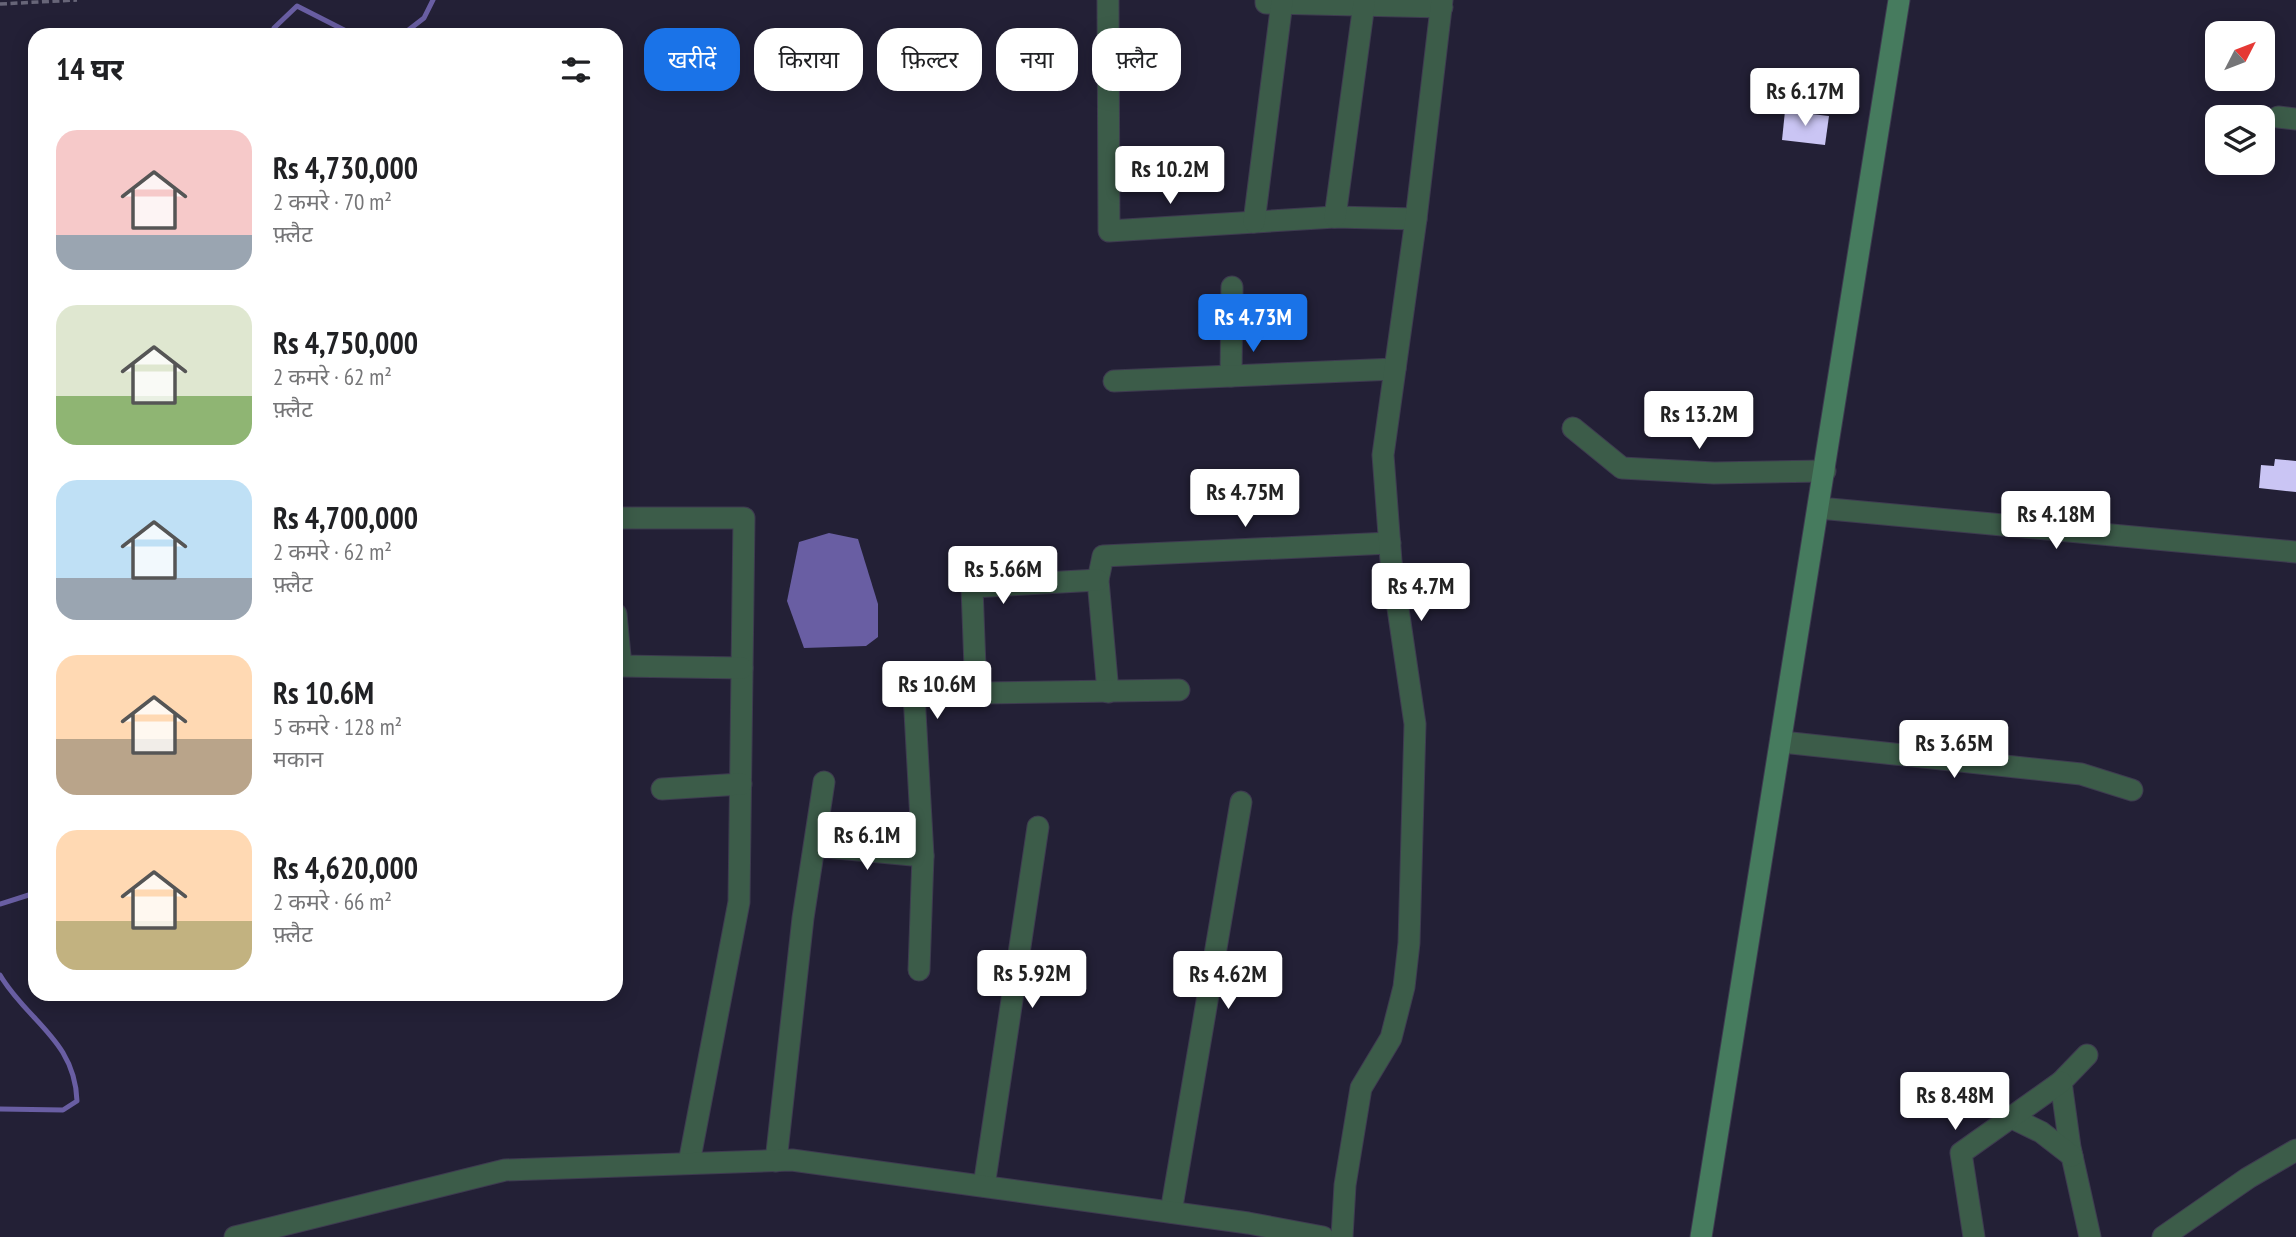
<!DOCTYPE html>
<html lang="hi">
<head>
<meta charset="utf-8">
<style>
  body { margin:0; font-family:"PT Sans Narrow","Noto Sans Devanagari",sans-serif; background:#f6f6f6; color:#202124; height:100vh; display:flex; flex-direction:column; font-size:26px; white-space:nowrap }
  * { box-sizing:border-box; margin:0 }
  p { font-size:23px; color:#757577 }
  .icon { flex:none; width:38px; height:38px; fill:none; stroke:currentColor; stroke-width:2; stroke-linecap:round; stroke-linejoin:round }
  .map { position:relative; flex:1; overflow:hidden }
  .panel { position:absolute; left:28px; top:28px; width:595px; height:973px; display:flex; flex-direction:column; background:#fff; border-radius:21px; box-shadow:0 4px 18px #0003 }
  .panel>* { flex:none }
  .banner { position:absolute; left:644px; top:28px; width:665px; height:63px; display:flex; gap:14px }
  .needle { width:46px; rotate:48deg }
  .controls { position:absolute; left:2205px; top:21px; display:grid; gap:14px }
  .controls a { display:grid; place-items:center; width:70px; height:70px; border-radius:14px; background:#fff; box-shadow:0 4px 18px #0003; font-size:35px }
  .price { position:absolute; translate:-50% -60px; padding:0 16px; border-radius:7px; background:#fff; color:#222; font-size:23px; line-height:46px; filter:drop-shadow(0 2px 4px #0008) }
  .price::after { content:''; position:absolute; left:50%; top:42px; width:21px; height:16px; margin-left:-10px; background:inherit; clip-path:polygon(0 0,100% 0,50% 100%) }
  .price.current { background:#1a73e8; color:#fff }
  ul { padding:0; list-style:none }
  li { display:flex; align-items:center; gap:21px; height:175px; padding:0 28px }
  li span { display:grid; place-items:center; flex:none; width:196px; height:140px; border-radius:21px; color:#555 }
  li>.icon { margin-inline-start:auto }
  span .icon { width:84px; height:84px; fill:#fffc; stroke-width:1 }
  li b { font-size:30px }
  h2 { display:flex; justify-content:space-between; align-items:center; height:84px; padding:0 28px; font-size:30px }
  .pill { padding:0 24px; border-radius:21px; background:#fff; box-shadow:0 4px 18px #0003; font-size:24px; line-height:63px }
  .pill.current { background:#1a73e8; color:#fff }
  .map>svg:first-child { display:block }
  .water { fill:#695ea3 }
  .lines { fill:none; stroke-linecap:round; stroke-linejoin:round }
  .stream { stroke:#695ea3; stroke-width:5 }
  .building { fill:#cac5f4 }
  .street-casing { stroke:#3e3b50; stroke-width:23 }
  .secondary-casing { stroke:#3e3b50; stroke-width:23 }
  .path { stroke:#676578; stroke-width:3.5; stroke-dasharray:7 3.5; stroke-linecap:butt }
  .street { stroke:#3c5c49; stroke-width:21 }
  .secondary { stroke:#467b5e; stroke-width:21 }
</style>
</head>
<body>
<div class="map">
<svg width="2296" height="1237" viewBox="0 0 2296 1237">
  <rect width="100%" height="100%" fill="#232036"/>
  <polygon class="water" points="829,533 858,539 878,604 878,637 866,646 804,648 787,601 799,542"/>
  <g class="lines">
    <g class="stream">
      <polyline points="274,35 274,28 297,6 354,35"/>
      <polyline points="402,35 424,18 433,0"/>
      <polyline points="0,904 35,893"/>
      <path d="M0,975c27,46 75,65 77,126l-14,9 -63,-1"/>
    </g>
  </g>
  <g class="building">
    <polygon points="1785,111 1829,116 1825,145 1782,140"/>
    <polygon points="2275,459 2296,461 2296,492 2259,488 2261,465 2274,466"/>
  </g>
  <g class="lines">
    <defs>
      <g id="street">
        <polyline points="1108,0 1109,231 1335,217 1416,219"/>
        <polyline points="1266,0 1266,3 1442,7"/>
        <polyline points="2278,117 2296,119"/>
        <polyline points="1335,217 1364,4"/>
        <polyline points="1254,222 1282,2"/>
        <polyline points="1231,376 1232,287"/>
        <polyline points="1114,381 1395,369"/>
        <polyline points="1573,428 1622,468 1714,473 1825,471"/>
        <polyline points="1819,508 2296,552"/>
        <polyline points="616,518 744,518 739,902 689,1163"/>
        <polyline points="616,614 621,666 742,668"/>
        <polyline points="1108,692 1098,580 1103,556 1390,543"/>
        <polyline points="976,694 972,587 1098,580"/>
        <polyline points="1782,742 2081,774 2132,790"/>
        <polyline points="662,789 741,784"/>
        <polyline points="815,846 923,856"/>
        <polyline points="919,970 923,856 914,694 1179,690"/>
        <polyline points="2087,1055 2061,1082 2070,1147 2090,1237"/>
        <polyline points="2012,1118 2041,1132 2072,1156"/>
        <polyline points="776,1161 803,918 824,782"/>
        <polyline points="984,1186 1038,827"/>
        <polyline points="1171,1212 1241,802"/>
        <polyline points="235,1237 505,1170 792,1160 1248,1223 1323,1237"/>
        <polyline points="1342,1237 1345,1185 1361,1088 1391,1038 1404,987 1409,943 1415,724 1391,561 1383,455 1416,219 1442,0"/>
        <polyline points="1974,1237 1961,1153 2061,1082"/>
        <polyline points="2163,1237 2248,1178 2296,1150"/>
      </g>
      <polyline id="secondary" points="1701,1237 1899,0"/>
    </defs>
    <use href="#street" class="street-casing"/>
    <use href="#secondary" class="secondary-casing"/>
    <polyline class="path" points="0,4 77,0"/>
    <use href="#street" class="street"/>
    <use href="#secondary" class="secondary"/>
  </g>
</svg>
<div class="controls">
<a><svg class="needle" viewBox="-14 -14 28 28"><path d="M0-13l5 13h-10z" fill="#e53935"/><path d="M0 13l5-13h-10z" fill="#757577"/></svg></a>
<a><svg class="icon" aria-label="layers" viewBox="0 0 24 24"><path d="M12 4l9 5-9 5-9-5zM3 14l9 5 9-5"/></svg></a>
</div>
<b class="price" style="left:1805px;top:128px">Rs 6.17M</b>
<b class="price" style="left:1170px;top:206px">Rs 10.2M</b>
<b class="price current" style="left:1253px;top:354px">Rs 4.73M</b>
<b class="price" style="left:1699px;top:451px">Rs 13.2M</b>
<b class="price" style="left:1245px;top:529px">Rs 4.75M</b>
<b class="price" style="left:2056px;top:551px">Rs 4.18M</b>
<b class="price" style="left:1003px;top:606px">Rs 5.66M</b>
<b class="price" style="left:1421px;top:623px">Rs 4.7M</b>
<b class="price" style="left:937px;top:721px">Rs 10.6M</b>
<b class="price" style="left:1954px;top:780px">Rs 3.65M</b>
<b class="price" style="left:867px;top:872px">Rs 6.1M</b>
<b class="price" style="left:1032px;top:1010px">Rs 5.92M</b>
<b class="price" style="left:1228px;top:1011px">Rs 4.62M</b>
<b class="price" style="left:1955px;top:1132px">Rs 8.48M</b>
<div class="banner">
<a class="pill current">खरीदें</a>
<a class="pill">किराया</a>
<a class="pill">फ़िल्टर</a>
<a class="pill">नया</a>
<a class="pill">फ़्लैट</a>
</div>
<section class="panel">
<h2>14 घर<svg class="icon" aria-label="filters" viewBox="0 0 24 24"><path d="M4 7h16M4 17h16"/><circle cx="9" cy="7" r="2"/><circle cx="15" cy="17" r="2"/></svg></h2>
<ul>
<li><span style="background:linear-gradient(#f6c9c9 75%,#9aa5b1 0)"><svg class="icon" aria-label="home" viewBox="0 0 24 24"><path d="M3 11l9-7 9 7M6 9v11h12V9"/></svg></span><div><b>Rs 4,730,000</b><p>2 कमरे · 70 m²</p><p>फ़्लैट</p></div></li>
<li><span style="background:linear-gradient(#dfe7d0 65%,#8fb573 0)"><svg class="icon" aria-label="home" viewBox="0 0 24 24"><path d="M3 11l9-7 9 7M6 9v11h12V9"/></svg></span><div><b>Rs 4,750,000</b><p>2 कमरे · 62 m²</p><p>फ़्लैट</p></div></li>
<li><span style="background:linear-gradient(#bfe0f5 70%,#9aa5b1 0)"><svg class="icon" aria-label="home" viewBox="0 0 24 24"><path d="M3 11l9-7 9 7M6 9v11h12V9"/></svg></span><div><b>Rs 4,700,000</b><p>2 कमरे · 62 m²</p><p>फ़्लैट</p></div></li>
<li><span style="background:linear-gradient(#ffd9b3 60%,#b9a48a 0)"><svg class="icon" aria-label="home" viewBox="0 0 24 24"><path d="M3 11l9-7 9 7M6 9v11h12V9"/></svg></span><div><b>Rs 10.6M</b><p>5 कमरे · 128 m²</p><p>मकान</p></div></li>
<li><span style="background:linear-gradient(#ffd9b3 65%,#c2b280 0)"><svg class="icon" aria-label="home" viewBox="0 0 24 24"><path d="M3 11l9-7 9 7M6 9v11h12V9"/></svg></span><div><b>Rs 4,620,000</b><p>2 कमरे · 66 m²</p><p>फ़्लैट</p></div></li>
</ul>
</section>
</div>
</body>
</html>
